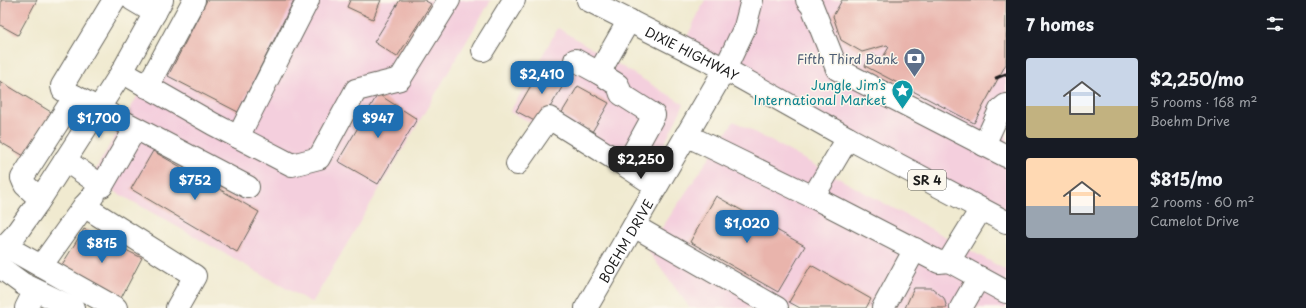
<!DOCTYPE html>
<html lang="en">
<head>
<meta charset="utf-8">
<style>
  body { margin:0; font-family:"Playpen Sans",sans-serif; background:#20242c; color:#f1f3f6; height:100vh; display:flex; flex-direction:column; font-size:15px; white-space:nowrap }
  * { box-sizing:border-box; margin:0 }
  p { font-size:13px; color:#9ea1a6 }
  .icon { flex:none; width:22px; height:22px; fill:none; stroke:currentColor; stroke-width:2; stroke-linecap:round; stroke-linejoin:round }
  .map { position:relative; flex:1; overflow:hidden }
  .drawer { display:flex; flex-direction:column; background:#171b24; width:300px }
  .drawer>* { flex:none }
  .price { position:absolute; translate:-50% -34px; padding:0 9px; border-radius:8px; background:#1f6fb2; color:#fff; font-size:13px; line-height:26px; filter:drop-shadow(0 1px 2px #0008) }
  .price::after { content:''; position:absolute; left:50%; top:24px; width:12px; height:9px; margin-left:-6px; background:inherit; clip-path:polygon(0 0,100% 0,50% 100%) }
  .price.active { background:#222; color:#fff }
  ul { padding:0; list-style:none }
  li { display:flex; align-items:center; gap:12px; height:100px; padding:0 20px }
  li span { display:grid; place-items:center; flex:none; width:112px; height:80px; border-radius:4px; color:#555 }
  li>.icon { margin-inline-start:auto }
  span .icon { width:48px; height:48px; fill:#fffc; stroke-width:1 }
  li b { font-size:17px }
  h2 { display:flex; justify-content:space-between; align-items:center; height:48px; padding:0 20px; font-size:17px }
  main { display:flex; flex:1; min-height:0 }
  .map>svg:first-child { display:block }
  .built { fill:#f4cfdd }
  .building { fill:#e9b4ac }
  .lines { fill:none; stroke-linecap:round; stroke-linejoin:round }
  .minor-casing { stroke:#66645b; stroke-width:24 }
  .major-casing { stroke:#66645b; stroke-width:24 }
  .minor { stroke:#fff; stroke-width:22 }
  .major { stroke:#fff; stroke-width:22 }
  .rail { stroke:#1c1c1c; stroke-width:3 }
  .labels { text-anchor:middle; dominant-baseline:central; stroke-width:3; stroke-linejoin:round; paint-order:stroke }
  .shield { fill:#fbf7ec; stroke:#5f5e5a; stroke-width:1 }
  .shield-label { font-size:12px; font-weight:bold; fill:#1c1c1c }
  .street-label { font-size:13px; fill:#1c1c1c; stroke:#fbf7ec }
  .service-label { font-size:13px; fill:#4e5e75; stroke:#fbf7ec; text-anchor:end }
  .culture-label { font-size:13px; fill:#0d838f; stroke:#fbf7ec; text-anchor:end }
</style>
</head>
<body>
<main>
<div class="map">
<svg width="1006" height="308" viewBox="0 0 1006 308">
  <rect width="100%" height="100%" fill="#fbf7ec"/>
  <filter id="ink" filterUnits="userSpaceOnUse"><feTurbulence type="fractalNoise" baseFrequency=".025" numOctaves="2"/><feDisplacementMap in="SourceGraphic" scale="8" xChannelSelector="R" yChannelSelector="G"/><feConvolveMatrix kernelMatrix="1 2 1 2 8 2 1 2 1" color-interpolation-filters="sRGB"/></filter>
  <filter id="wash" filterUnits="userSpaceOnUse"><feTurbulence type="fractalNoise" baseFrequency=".012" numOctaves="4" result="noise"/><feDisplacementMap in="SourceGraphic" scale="16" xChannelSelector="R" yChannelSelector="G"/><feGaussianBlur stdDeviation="0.9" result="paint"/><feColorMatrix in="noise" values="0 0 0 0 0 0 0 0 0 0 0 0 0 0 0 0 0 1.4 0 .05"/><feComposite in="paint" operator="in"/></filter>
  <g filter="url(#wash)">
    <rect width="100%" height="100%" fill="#f0ead0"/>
    <g class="built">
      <polygon points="192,0 491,0 312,303 91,178"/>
      <polygon points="705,0 1006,0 1006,222 682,47"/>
      <polygon points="558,28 684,104 651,172 556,135 510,112"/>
      <polygon points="734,121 1006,270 1006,308 690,308 647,250"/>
    </g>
    <g id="blocks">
      <g class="building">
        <polygon points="1,0 37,0 18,35 0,25"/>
        <polygon points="207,0 294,0 238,112 168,76"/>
        <polygon points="350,0 381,0 373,19 347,7"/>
        <polygon points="400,0 424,0 431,4 397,57 374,42"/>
        <polygon points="842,0 1006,0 1006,64 974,123 865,66 872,54 882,59 889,47 887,45 862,52 841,40 833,16"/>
        <polygon points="543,65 567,79 540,124 516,111"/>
        <polygon points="0,81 56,115 31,160 0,142"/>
        <polygon points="578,86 609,103 592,132 561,114"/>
        <polygon points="378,94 417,119 378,184 338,161"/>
        <polygon points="153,151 259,212 237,252 131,189"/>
        <polygon points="716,196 805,246 778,292 690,242"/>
        <polygon points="84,229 142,258 120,300 60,268"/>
        <polygon points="811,265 871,299 866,308 800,308 789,302"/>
        <polygon points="914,288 932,288 944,298 947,308 905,308"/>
      </g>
    </g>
  </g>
  <g filter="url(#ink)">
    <use href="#blocks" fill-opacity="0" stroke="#66645b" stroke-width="1"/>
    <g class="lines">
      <defs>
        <g id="minor">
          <polyline points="114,0 62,86 63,90 248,187"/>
          <polyline points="133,0 155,13"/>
          <polyline points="807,0 812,6 837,69 1006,156"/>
          <polyline points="483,50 514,0"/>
          <polyline points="575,60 599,73 629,20"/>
          <polyline points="122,72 213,124 292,165 319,158 356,90 400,79 449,0"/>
          <polyline points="147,87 194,0"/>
          <polyline points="686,135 813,197 939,262 949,261 981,209"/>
          <polyline points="238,137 308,0"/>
          <polyline points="984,145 1000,110 1006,105"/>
          <polyline points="65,160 102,186 135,129"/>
          <polyline points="517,164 549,118 626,166 654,115 621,94 618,85 599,73"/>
          <polyline points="626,166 656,186"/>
          <polyline points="813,197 848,138"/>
          <polyline points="40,199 25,185 22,178 75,96"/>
          <polyline points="84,206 195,276 177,308"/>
          <polyline points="634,226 777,308"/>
          <polyline points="5,246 116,308"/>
          <polyline points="0,251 15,235 37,204 122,72 162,0"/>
          <polyline points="949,261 1006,292"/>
          <polyline points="41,266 84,206 93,196"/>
          <polyline points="0,267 23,284 73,308"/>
          <polyline points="26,308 35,290"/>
          <path id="s1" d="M586,308l139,-239 20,-42 7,-27"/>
          <polyline points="883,308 915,249"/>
          <polyline points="961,308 979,277"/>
        </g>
        <g id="major">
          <path id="s2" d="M588,0l137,69 123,69 158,84"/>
        </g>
      </defs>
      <use href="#minor" class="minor-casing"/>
      <use href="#major" class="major-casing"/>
      <use href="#minor" class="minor"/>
      <use href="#major" class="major"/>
      <polyline class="rail" points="996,78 1006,74"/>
    </g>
  </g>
  <defs>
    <symbol id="bank-pin" viewBox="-11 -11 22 30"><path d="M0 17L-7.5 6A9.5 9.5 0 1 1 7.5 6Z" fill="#5c6f8a" stroke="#fbf7ec"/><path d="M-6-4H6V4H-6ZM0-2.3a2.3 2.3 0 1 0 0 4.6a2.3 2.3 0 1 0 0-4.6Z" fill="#fff"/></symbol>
    <symbol id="sight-pin" viewBox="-11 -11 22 30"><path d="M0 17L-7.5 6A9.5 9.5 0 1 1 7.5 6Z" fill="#0f9aa8" stroke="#fbf7ec"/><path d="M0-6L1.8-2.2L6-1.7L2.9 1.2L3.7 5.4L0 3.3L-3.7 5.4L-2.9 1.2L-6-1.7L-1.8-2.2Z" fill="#fff"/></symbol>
  </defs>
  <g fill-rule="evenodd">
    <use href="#bank-pin" x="902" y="46" width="25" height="34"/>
    <use href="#sight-pin" x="890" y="78" width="25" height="34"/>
  </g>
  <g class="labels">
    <rect class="shield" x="908" y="170" width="38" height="20" rx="3"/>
    <g class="shield-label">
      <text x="927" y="180">SR 4</text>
    </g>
    <g class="street-label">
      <text stroke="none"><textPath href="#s2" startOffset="117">DIXIE HIGHWAY</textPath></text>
      <text stroke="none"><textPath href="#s1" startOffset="78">BOEHM DRIVE</textPath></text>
    </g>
    <g class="service-label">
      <text x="898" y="58">Fifth Third Bank</text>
    </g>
    <g class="culture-label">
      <text x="886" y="84">Jungle Jim’s<tspan x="886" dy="15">International Market</tspan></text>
    </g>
  </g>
</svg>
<b class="price" style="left:542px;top:95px">$2,410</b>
<b class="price" style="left:99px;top:139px">$1,700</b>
<b class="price" style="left:378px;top:139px">$947</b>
<b class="price active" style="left:641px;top:180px">$2,250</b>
<b class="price" style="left:195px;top:201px">$752</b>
<b class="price" style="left:747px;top:244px">$1,020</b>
<b class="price" style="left:102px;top:264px">$815</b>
</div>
<section class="drawer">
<h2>7 homes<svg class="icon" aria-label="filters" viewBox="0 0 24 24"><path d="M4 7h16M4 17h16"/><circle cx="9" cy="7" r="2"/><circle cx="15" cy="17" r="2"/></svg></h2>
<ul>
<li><span style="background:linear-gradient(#c9d6e8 60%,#c2b280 0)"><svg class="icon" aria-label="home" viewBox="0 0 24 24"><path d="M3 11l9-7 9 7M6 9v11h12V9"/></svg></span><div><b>$2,250/mo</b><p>5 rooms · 168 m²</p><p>Boehm Drive</p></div></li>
<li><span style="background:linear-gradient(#ffd9b3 60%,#9aa5b1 0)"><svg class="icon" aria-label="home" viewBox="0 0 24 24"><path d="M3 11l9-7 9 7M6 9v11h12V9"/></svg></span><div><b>$815/mo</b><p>2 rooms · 60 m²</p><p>Camelot Drive</p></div></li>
</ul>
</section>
</main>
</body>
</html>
